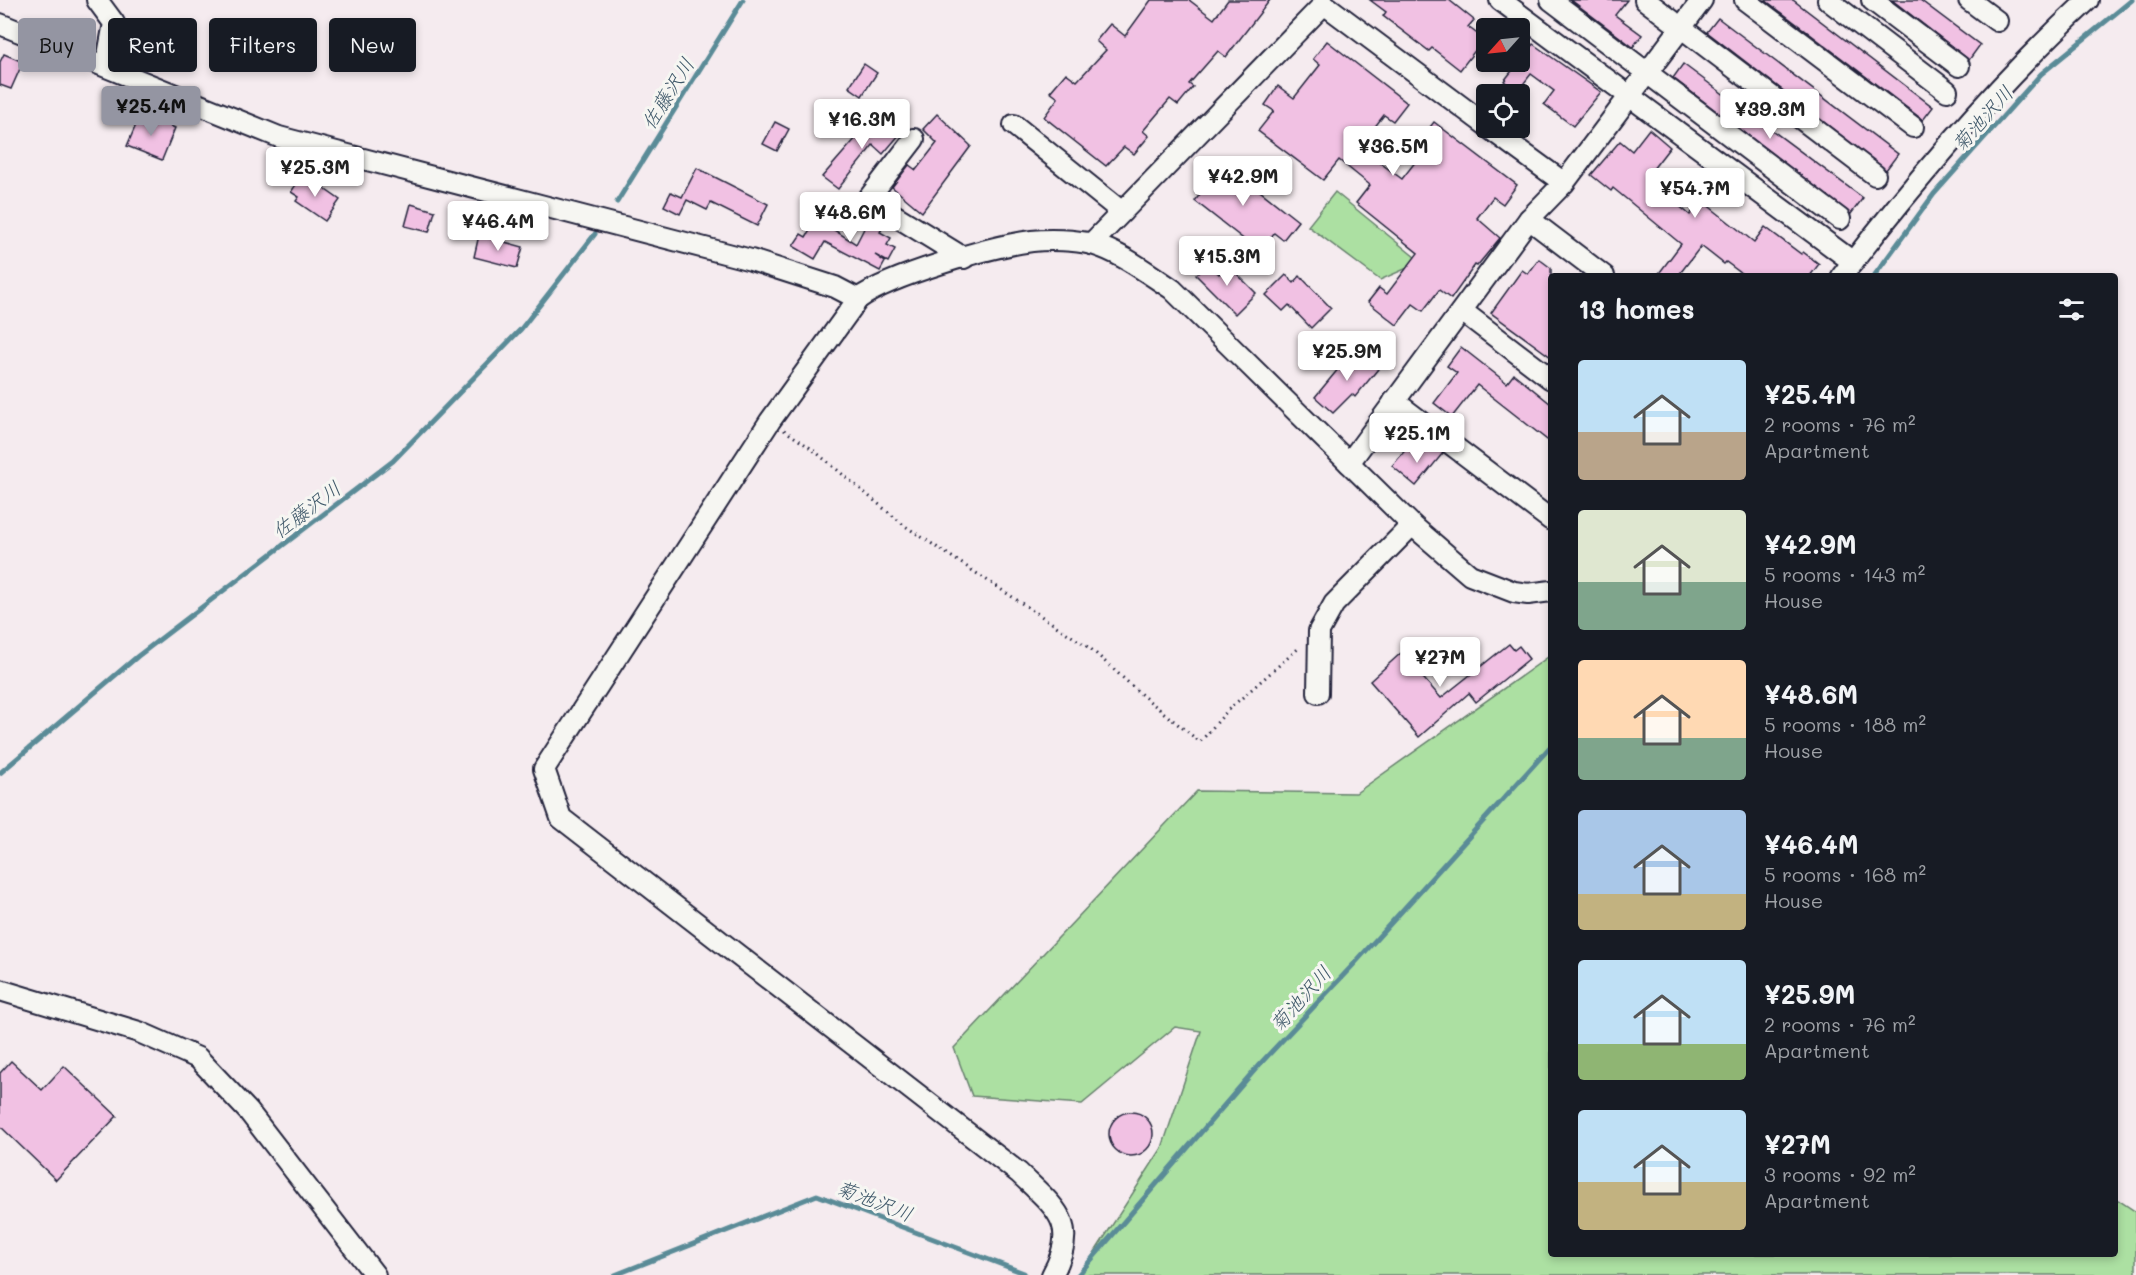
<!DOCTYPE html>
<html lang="en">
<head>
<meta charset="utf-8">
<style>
  body { margin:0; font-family:Mali,"Klee One",sans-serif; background:#20242c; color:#f1f3f6; height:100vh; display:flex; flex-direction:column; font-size:22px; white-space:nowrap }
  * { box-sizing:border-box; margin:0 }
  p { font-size:20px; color:#9ea1a6 }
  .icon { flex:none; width:33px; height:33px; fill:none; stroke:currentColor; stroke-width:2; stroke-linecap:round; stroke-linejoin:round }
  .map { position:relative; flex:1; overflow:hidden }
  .details { position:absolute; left:1548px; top:273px; width:570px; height:984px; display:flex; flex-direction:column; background:#171b24; border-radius:6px; box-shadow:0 3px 9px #0003 }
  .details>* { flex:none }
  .banner { position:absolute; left:18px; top:18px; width:570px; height:54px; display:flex; gap:12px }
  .needle { width:39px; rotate:243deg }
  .fabs { position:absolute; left:1476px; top:18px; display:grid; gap:12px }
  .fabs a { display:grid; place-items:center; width:54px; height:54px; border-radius:6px; background:#171b24; box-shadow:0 3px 9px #0003; font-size:30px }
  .price { position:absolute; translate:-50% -51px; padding:0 14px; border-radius:6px; background:#fff; color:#222; font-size:20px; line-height:39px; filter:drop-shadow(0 2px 3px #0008) }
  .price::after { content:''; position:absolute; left:50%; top:36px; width:18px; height:14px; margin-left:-9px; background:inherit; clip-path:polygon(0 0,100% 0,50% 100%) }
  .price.active { background:#9495a2; color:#111 }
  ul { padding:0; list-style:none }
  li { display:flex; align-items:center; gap:18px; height:150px; padding:0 30px }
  li span { display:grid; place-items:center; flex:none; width:168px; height:120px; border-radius:6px; color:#555 }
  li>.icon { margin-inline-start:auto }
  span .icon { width:72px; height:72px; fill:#fffc; stroke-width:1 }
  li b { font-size:26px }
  h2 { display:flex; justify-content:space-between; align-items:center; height:72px; padding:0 30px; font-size:26px }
  .chip { padding:0 21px; border-radius:6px; background:#171b24; box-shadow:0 3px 9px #0003; font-size:21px; line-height:54px }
  .chip.active { background:#9495a2; color:#111 }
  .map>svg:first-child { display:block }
  .green { fill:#ace0a2; stroke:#67816e; stroke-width:1.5 }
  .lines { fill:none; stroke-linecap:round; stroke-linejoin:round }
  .stream { stroke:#5a8b97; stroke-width:5 }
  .building { fill:#f1c1e3; stroke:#22223b; stroke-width:1.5 }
  .minor-casing { stroke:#22223b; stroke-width:24 }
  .path { stroke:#22223b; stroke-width:3; stroke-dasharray:1.5 4.5; stroke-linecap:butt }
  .minor { stroke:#f6f6f2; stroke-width:20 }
  .labels { text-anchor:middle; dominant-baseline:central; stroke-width:6; stroke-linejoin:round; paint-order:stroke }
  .water-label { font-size:20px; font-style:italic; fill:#3e5769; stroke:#f6f6f2 }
</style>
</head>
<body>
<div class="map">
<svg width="2136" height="1275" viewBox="0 0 2136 1275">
  <rect width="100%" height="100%" fill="#f5ebef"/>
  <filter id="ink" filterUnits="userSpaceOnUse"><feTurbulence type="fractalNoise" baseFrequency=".0167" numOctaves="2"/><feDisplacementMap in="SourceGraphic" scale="12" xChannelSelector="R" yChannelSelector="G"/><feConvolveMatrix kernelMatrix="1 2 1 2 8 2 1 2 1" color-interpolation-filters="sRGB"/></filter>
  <g filter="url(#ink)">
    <g class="green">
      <polygon points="1335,192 1421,262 1380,280 1308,226"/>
      <polygon points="1551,655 1551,1254 2115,1254 2115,1198 2136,1212 2136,1275 1080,1275 1162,1148 1201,1031 1175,1027 1082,1104 972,1096 954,1048 1197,791 1356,793"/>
    </g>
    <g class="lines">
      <g class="stream">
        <polyline points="617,202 743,0"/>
        <polyline points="1874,276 1934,194 2041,74 2132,0"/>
        <polyline points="0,773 138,656 393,461 521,329 595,234"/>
        <polyline points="615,1275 817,1195 1024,1273"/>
        <polyline points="1078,1275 1259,1065 1353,965 1551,746"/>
      </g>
    </g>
    <g class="building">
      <polygon points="1151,0 1189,0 1214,19 1228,0 1270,0 1226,57 1218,51 1189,84 1193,87 1178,105 1170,99 1143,131 1149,136 1134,154 1124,147 1106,166 1044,117 1058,98 1050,92 1066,73 1077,81 1106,50 1096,41 1110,24 1125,36"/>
      <polygon points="1370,0 1449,0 1474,20 1468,27 1484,39 1460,70 1432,48 1429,51 1383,16 1386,12"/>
      <polygon points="1571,0 1627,0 1615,15 1642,35 1633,47"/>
      <polygon points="1765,0 1793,0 1933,107 1923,120"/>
      <polygon points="1892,0 1920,0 1980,45 1969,60"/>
      <polygon points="1718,18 1898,154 1886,170 1707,32"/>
      <polygon points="1327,41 1407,103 1393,121 1384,115 1359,147 1402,179 1427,147 1419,141 1434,122 1517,185 1503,204 1493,197 1477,218 1500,238 1477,266 1475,265 1451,299 1439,290 1423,311 1413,304 1397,325 1368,302 1379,288 1387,294 1418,253 1356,203 1370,185 1339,160 1323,180 1258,131 1274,111 1265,105 1278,86 1294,98 1320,65 1313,59"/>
      <polygon points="1533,44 1601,92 1573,126 1544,104 1554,91 1531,74 1517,92 1504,81"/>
      <polygon points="4,54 23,62 11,89 0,85 0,62"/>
      <polygon points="864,64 877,73 862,96 849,87"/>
      <polygon points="1683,64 1863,198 1851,214 1673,78"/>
      <polygon points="141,113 175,128 162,160 127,146"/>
      <polygon points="877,114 900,134 883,154 873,145 838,189 822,177"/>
      <polygon points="937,114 971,146 922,212 892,187 909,165 916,170 937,143 923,129"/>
      <polygon points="775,122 789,129 777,151 763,144"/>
      <polygon points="1649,129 1670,147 1646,178 1690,215 1701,200 1754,242 1765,227 1801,254 1803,252 1819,264 1810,276 1745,276 1726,262 1724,264 1701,246 1678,276 1657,276 1681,244 1613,188 1611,191 1591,175 1620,141 1632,151"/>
      <polygon points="1218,158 1298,221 1283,240 1274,233 1260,252 1195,201 1209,181 1203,177"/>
      <polygon points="697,168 768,204 757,226 711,203 707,210 687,200 680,214 664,206 671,192 682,197"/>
      <polygon points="303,174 340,200 325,221 296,201 299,197 291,192"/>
      <polygon points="411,204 435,211 429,232 405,226"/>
      <polygon points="871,215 885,224 880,232 891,238 887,245 895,249 888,262 875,255 885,262 880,271 825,242 815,259 793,246 801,234 806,237 817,219 856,244"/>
      <polygon points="479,235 523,247 517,268 474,257"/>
      <polygon points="1539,259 1551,268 1551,357 1491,313 1522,270 1528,274"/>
      <polygon points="1208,263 1219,274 1228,265 1256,293 1235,314 1196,275"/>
      <polygon points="1286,275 1294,283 1300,276 1331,308 1311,328 1289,305 1283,311 1266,295"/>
      <polygon points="1461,347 1507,383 1514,374 1551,404 1551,443 1477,385 1452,417 1434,403 1457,373 1447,366"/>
      <polygon points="1354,350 1378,369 1355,397 1352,394 1333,413 1315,397"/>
      <polygon points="1430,444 1443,453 1416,486 1392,466 1407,448 1419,458"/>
      <polygon points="1509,644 1514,650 1519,646 1529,659 1476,702 1469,693 1419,737 1370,681 1401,653 1441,698"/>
      <polygon points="11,1061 42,1090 64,1066 117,1116 56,1180 0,1126 0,1073"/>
      <circle cx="1131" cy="1134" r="22"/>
    </g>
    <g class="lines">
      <defs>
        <g id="minor">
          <polyline points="97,0 114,23 106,66"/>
          <polyline points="1500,0 1853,262"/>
          <polyline points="1551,0 1840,219"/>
          <polyline points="1645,0 1875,175"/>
          <polyline points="1745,0 1913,127"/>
          <polyline points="1828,0 1947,91"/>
          <polyline points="1872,0 1959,66"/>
          <polyline points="1969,0 1997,21"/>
          <polyline points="0,24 279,137 751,260 835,287 858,299"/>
          <polyline points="1014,125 1122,212"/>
          <polyline points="1489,128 1564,183 1702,0"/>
          <polyline points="914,139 868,199 964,258"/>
          <polyline points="1529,219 1604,276"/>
          <polyline points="1091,244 1324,4 1486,125"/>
          <path d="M1842,276c76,-99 155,-192 246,-276"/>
          <polyline points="1462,311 1551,379"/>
          <polyline points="1394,401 1551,520"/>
          <polyline points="1349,463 1529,219 1564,183"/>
          <polyline points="1318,693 1319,631 1334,604 1412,525"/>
          <polyline points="0,990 139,1032 198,1058 249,1112 375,1275"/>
          <path d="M1052,1275c29,-52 3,-67 -33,-102l-458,-355 -17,-49 226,-348 88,-122c31,-23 134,-53 174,-58 18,-2 43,-1 60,3 30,9 54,28 80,45l240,236 58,50 44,17 14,2 23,-3"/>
        </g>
      </defs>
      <use href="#minor" class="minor-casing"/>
      <polyline class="path" points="784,430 812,449 905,526 1091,649 1143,696 1200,742 1228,710 1300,647"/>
      <use href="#minor" class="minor"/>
    </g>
  </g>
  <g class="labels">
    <g class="water-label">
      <text transform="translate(667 93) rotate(-58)">佐藤沢川</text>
      <text transform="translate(1982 118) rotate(-48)">菊池沢川</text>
      <text transform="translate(306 509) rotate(-37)">佐藤沢川</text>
      <text transform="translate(1300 998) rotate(-48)">菊池沢川</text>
      <text transform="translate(875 1200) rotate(21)">菊池沢川</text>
    </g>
  </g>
</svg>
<div class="fabs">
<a><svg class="needle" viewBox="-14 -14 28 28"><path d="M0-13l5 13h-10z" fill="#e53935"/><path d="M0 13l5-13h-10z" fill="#9ea1a6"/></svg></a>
<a><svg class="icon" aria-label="locate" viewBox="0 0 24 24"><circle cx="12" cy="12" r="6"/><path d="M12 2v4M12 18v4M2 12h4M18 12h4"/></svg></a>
</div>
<b class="price active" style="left:151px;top:137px">¥25.4M</b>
<b class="price" style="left:1770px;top:140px">¥39.3M</b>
<b class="price" style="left:862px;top:150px">¥16.3M</b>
<b class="price" style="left:1393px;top:177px">¥36.5M</b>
<b class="price" style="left:315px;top:198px">¥25.3M</b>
<b class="price" style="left:1243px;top:207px">¥42.9M</b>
<b class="price" style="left:1695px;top:219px">¥54.7M</b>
<b class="price" style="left:850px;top:243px">¥48.6M</b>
<b class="price" style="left:498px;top:252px">¥46.4M</b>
<b class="price" style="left:1227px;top:287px">¥15.3M</b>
<b class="price" style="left:1347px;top:382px">¥25.9M</b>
<b class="price" style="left:1417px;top:464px">¥25.1M</b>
<b class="price" style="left:1440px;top:688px">¥27M</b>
<div class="banner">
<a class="chip active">Buy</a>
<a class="chip">Rent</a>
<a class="chip">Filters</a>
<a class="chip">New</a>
</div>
<section class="details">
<h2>13 homes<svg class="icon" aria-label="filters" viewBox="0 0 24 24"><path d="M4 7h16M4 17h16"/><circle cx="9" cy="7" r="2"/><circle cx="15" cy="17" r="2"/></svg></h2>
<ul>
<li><span style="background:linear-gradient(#bfe0f5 60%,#b9a48a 0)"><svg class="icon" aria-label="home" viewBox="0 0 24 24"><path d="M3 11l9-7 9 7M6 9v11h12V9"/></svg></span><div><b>¥25.4M</b><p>2 rooms · 76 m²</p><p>Apartment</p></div></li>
<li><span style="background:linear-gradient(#dfe7d0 60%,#7fa58c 0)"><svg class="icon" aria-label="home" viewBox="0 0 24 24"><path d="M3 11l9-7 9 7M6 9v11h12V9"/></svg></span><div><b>¥42.9M</b><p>5 rooms · 143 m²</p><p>House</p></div></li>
<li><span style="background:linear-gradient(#ffd9b3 65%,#7fa58c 0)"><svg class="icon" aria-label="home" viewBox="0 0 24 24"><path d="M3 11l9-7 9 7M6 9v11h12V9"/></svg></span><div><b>¥48.6M</b><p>5 rooms · 188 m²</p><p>House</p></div></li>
<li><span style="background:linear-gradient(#a9c7e8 70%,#c2b280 0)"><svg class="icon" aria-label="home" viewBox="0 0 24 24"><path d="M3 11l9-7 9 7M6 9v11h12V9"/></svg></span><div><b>¥46.4M</b><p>5 rooms · 168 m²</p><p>House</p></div></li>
<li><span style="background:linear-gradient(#bfe0f5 70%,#8fb573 0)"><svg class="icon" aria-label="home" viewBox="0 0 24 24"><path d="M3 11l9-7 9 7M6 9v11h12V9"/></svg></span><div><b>¥25.9M</b><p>2 rooms · 76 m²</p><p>Apartment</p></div></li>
<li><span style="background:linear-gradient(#bfe0f5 60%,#c2b280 0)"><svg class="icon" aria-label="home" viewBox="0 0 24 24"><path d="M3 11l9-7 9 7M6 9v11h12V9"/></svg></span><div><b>¥27M</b><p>3 rooms · 92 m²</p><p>Apartment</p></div></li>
</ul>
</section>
</div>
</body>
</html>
